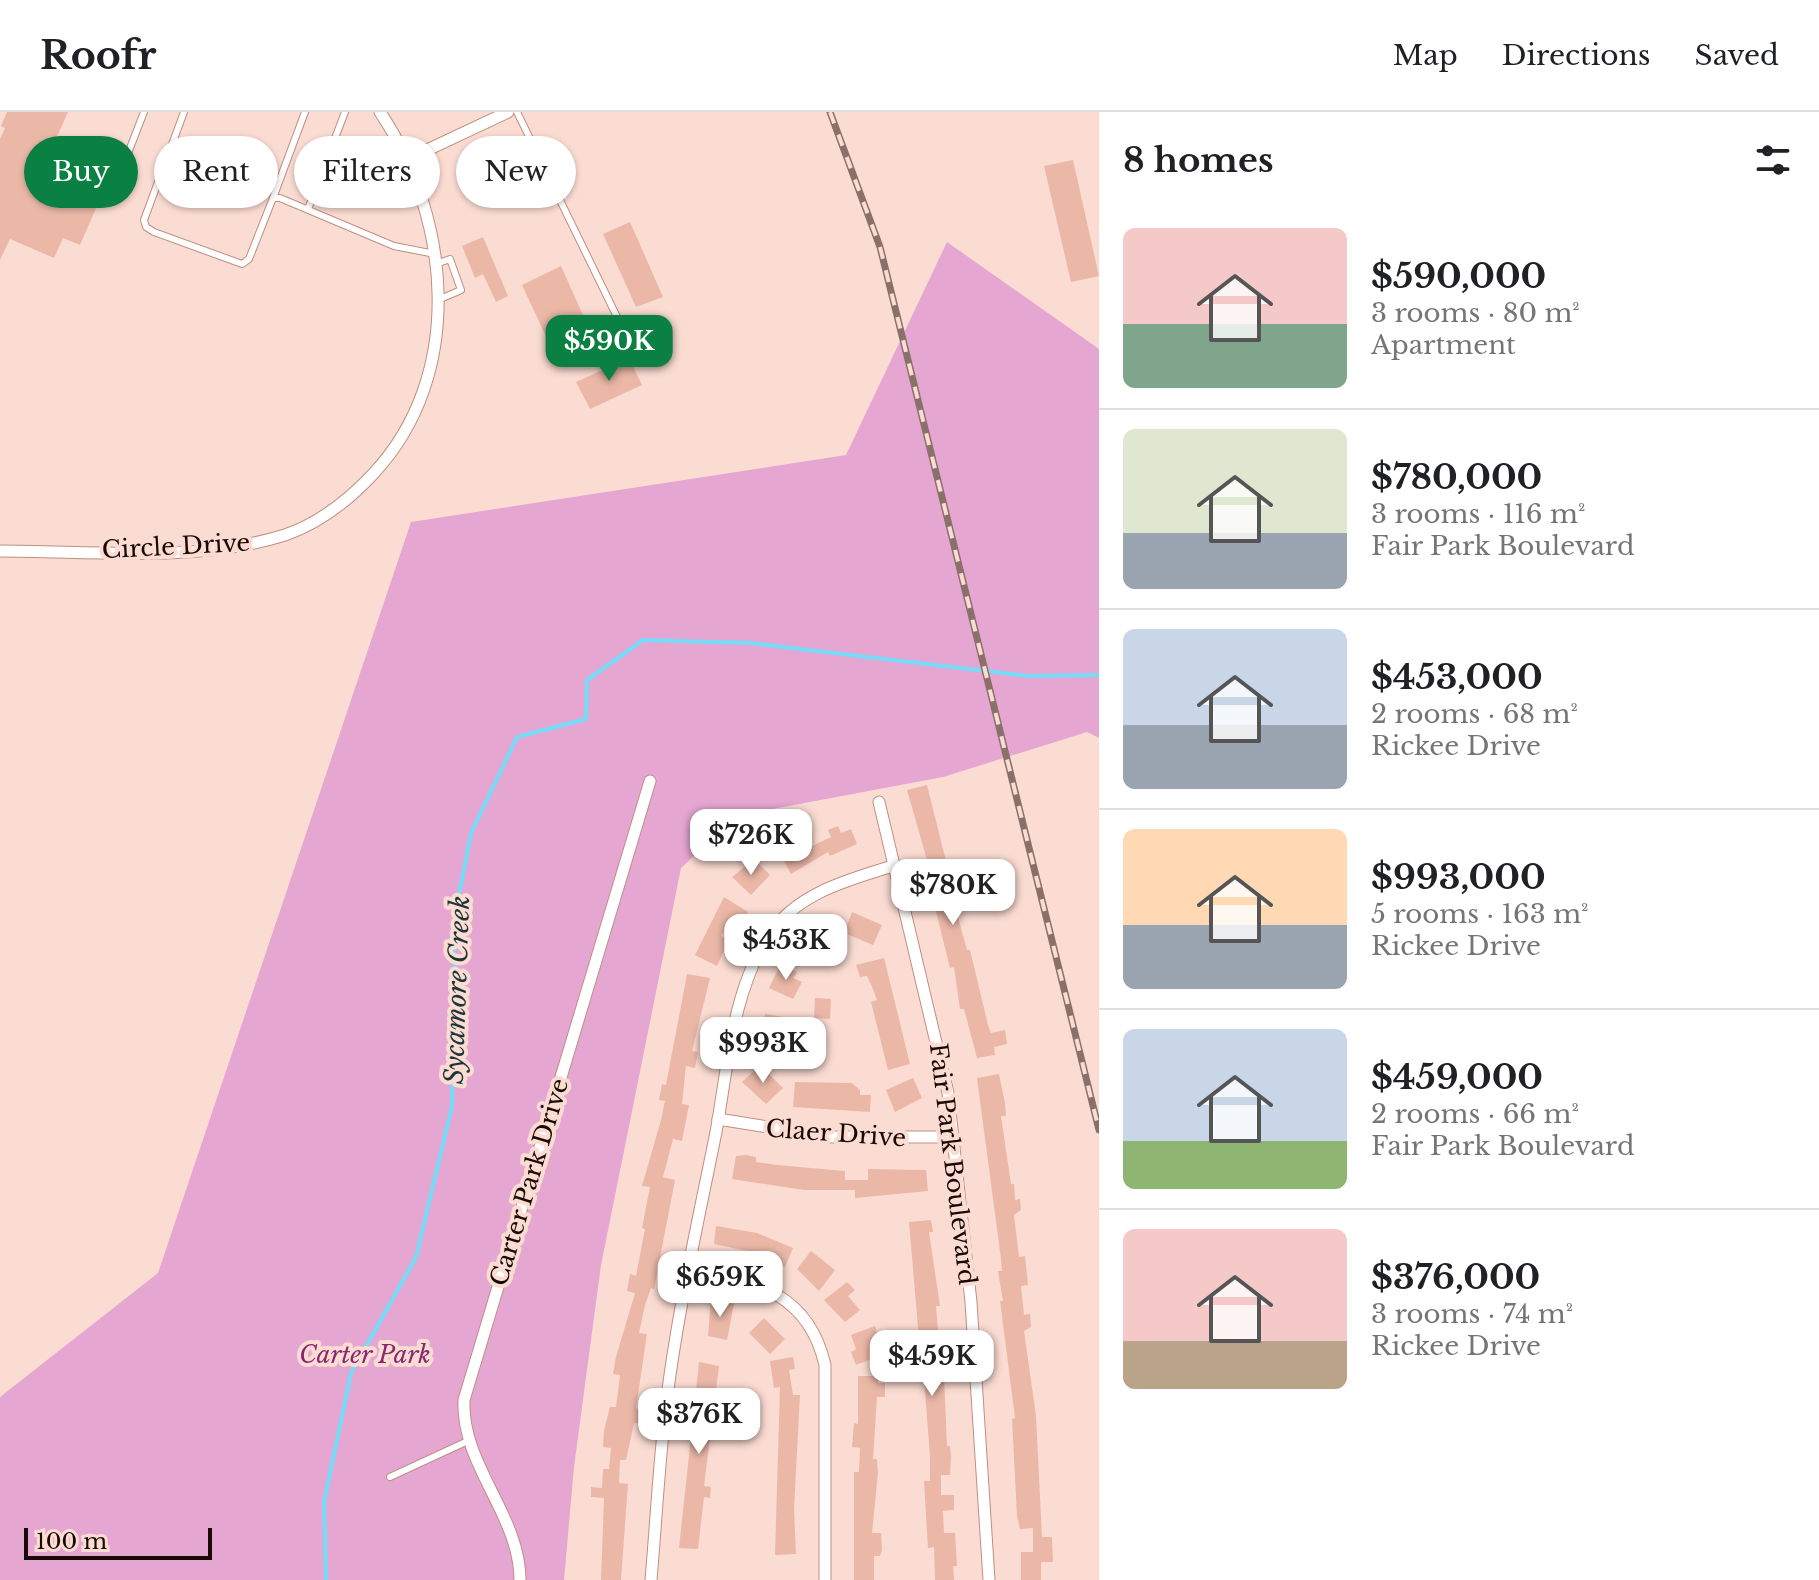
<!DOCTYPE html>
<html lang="en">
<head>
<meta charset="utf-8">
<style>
  body { margin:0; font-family:"Libre Baskerville",serif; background:#f6f6f6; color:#202124; height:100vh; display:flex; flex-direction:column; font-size:30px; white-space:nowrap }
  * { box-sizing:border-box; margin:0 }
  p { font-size:26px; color:#757577 }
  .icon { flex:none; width:44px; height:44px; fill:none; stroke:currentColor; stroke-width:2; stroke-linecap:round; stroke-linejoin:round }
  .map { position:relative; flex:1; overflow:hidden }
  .details { display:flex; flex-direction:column; background:#fff; width:720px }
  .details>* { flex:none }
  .top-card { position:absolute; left:24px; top:24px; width:760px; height:72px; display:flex; gap:16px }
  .scale { position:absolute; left:24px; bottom:20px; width:188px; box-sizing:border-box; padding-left:8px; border:4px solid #1a0a05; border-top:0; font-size:22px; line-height:28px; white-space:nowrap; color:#1a0a05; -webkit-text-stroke:6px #fbdcd2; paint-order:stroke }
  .price { position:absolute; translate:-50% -68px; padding:0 18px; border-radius:16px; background:#fff; color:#222; font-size:26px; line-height:52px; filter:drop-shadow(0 2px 4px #0008) }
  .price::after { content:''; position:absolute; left:50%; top:48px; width:24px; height:18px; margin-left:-12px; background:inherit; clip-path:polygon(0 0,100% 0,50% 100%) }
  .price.active { background:#0b8043; color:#fff }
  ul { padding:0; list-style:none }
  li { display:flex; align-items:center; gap:24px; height:200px; padding:0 24px }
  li+li { border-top:2px solid #e0e0e0 }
  li span { display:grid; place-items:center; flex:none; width:224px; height:160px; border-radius:12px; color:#555 }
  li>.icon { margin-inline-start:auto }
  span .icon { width:96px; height:96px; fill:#fffc; stroke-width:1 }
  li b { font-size:34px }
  h2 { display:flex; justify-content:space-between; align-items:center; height:96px; padding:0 24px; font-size:34px }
  .pill { padding:0 28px; border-radius:36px; background:#fff; box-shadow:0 2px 6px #0004; font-size:28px; line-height:72px }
  .pill.active { background:#0b8043; color:#fff }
  header { display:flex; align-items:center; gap:48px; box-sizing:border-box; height:112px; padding:0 40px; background:#fff; border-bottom:2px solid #e0e0e0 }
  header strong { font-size:38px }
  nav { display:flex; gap:44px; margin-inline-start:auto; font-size:28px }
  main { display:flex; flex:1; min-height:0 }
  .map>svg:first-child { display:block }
  .green { fill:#e6a6d2 }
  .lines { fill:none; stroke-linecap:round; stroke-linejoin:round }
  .stream { stroke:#75dbf7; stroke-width:4 }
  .building { fill:#ebb8a8 }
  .lane-casing { stroke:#bf8f80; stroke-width:8 }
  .street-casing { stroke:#bf8f80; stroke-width:13 }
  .lane { stroke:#fff; stroke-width:6 }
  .street { stroke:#fff; stroke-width:11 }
  .rail-casing { stroke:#89716a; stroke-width:7 }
  .rail { stroke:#fbdcd2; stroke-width:4; stroke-dasharray:12; stroke-linecap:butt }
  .labels { text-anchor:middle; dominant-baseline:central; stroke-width:8; stroke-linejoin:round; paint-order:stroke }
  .street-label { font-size:24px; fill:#1a0a05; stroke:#fbdcd2 }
  .park-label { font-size:24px; font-style:italic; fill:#892673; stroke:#fbdcd2 }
  .water-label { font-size:26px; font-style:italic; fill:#1b3339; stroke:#fbdcd2 }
</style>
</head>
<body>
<header>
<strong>Roofr</strong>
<nav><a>Map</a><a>Directions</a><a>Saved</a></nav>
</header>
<main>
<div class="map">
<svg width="1099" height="1468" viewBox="0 0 1099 1468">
  <rect width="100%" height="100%" fill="#fbdcd2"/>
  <polygon class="green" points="947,130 1099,237 1099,626 1087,620 943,665 736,704 681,756 601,1153 574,1355 564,1468 0,1468 0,1285 158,1161 411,410 846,343"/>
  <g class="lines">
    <polyline class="stream" points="326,1468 324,1390 351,1261 416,1145 452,994 455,803 471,721 517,625 586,607 587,568 643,528 750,531 1028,564 1099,563"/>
  </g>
  <g class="building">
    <polygon points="7,0 68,0 47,47 89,67 80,86 97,94 80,133 63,126 54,146 10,127 0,148 0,27 5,16 1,14"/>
    <polygon points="1073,48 1099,164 1071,170 1044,54"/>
    <polygon points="630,110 663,185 636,195 603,122"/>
    <polygon points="483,125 508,184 496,190 483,162 475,166 462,134"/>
    <polygon points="561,154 595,230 557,248 522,173"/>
    <polygon points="629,246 642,273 590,297 576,270"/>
    <polygon points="927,673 948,757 952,756 957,778 951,780 967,838 970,838 988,913 991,921 1005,918 1007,932 994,935 995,943 977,946 964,897 960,897 954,855 950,856 929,771 931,762 907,678"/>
    <polygon points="838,714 841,721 851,717 857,732 830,744 828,740 791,762 780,741 806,728 810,735 831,725 828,718"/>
    <polygon points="754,747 770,763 751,783 732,765"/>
    <polygon points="724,785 748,800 740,812 732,806 721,824 729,827 717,854 695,843"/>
    <polygon points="852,800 882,813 873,833 844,821"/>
    <polygon points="822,809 833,822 823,831 830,838 817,850 817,840 803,850 789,841"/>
    <polygon points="884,846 910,952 888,958 871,890 877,888 873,877 867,864 860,865 856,853"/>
    <polygon points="781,852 797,860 793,866 802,870 793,887 769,876"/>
    <polygon points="687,862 710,866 692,939 698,940 695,956 686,954 682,992 689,993 682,1029 673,1027 663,1065 675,1068 654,1177 651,1176 645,1193 639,1221 647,1222 636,1296 646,1301 645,1312 634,1311 626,1348 620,1348 619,1371 628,1372 621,1468 601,1468 604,1386 591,1385 591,1375 602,1376 603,1357 609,1357 611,1336 603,1335 604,1319 610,1295 616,1295 620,1263 613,1262 616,1245 635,1181 627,1179 630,1162 636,1164 645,1117 642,1116 650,1075 642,1074 661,1008 665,989 659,988 662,972 666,973"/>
    <polygon points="815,886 831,887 830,907 814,906"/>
    <polygon points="765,902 783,905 778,938 758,935"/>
    <polygon points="760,953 783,976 766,992 742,970"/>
    <polygon points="999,962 1005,991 1006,1004 1001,1004 1011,1072 1014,1072 1015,1088 1020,1087 1021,1098 1014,1103 1019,1145 1025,1144 1028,1173 1021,1174 1024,1203 1030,1202 1031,1215 1024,1219 1036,1304 1042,1425 1052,1425 1053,1450 1041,1450 1041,1468 1021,1468 1021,1440 1033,1440 1033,1416 1020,1417 1017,1404 1012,1307 1015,1306 1000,1189 1003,1189 998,1159 1002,1159 1001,1147 977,966"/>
    <polygon points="913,966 922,986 895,1000 886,978"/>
    <polygon points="795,970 852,971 860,978 860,983 871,983 870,1000 793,995"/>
    <polygon points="746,1043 756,1045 756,1050 777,1053 845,1059 845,1068 868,1068 868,1057 926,1058 928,1079 855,1086 855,1078 804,1078 732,1067 736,1044"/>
    <polygon points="931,1108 933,1120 929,1120 940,1194 936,1194 938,1219 942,1218 947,1334 950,1334 951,1344 950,1363 941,1363 941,1383 954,1383 954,1398 943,1399 944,1421 955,1421 957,1454 953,1454 954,1468 935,1468 934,1435 928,1436 924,1369 930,1369 930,1345 923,1252 912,1253 911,1244 906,1245 905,1228 919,1227 909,1110"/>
    <polygon points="716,1114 757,1121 793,1136 785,1155 755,1144 757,1141 714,1132"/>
    <polygon points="811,1139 835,1158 819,1179 797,1157"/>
    <polygon points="847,1170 855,1178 848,1184 860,1198 845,1210 824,1188"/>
    <polygon points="711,1187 734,1192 727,1228 708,1224"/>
    <polygon points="764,1206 785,1227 770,1242 749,1221"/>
    <polygon points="875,1214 880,1230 876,1232 880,1244 856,1253 851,1240 856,1237 851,1223"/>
    <polygon points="793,1245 795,1257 789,1258 793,1283 800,1283 794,1397 796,1442 775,1443 780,1275 774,1276 770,1249"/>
    <polygon points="699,1250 719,1254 704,1374 711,1375 710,1386 704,1385 698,1437 679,1436"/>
    <polygon points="858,1264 878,1264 878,1271 885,1271 885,1285 877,1285 873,1347 877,1347 878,1361 872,1421 881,1421 882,1438 880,1444 874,1444 874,1468 854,1468 854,1360 859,1360 860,1336 852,1335 854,1311 858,1312"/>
  </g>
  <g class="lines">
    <defs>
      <g id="lane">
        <polyline points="184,0 144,108 146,115 154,120 242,152 249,147 273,86 280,86 394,134 435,142"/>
        <polyline points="517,0 619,209"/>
        <polyline points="120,62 144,0"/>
        <polyline points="273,86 305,0"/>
        <polyline points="308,97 345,0"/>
        <polyline points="436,152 450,147 461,178 438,188"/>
        <polyline points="390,1365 470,1328"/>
      </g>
      <g id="street">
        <polyline points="408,47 508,0"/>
        <path d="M0,439c93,0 195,12 285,-16 35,-12 64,-35 89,-62 92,-99 77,-255 6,-361"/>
        <polyline points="879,690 948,981 971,1190 989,1468"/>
        <polyline points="718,1007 830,1025 954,1025"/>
        <path d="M690,1156c64,14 118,23 135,97v215"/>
        <path d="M520,1468c0,-65 -59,-115 -56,-180l186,-619"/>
        <path d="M651,1468c5,-58 8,-117 15,-175 11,-91 32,-183 50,-273 12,-66 16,-140 53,-197 28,-42 79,-55 124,-69"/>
      </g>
    </defs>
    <use href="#lane" class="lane-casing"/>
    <use href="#street" class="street-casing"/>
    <use href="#lane" class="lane"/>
    <use href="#street" class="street"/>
    <defs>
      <polyline id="rail" points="830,0 880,135 1099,1018"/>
    </defs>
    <use href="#rail" class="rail-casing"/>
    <use href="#rail" class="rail"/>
  </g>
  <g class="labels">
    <g class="street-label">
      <text transform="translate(176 434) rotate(-3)">Circle Drive</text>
      <text transform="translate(836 1021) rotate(4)">Claer Drive</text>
      <text transform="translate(953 1052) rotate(83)">Fair Park Boulevard</text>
      <text transform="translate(529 1070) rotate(-73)">Carter Park Drive</text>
    </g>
    <g class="park-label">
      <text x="365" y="1242">Carter Park</text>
    </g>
    <g class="water-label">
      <text transform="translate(457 878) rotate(-88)">Sycamore Creek</text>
    </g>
  </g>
</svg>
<div class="scale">100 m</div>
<b class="price active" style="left:609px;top:271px">$590K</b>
<b class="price" style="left:751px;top:765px">$726K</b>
<b class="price" style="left:953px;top:815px">$780K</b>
<b class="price" style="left:786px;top:870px">$453K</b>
<b class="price" style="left:763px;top:973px">$993K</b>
<b class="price" style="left:720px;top:1207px">$659K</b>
<b class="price" style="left:932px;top:1286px">$459K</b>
<b class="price" style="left:699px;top:1344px">$376K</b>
<div class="top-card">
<a class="pill active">Buy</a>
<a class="pill">Rent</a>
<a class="pill">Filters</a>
<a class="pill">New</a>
</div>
</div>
<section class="details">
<h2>8 homes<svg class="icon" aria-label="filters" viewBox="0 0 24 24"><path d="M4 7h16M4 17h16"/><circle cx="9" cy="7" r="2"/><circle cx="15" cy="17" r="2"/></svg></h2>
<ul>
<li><span style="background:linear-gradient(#f6c9c9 60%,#7fa58c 0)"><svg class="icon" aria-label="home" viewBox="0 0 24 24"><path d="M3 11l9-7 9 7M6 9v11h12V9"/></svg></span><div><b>$590,000</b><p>3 rooms · 80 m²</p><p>Apartment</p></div></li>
<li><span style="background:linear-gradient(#dfe7d0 65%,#9aa5b1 0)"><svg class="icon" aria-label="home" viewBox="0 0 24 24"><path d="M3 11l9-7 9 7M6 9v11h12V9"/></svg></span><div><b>$780,000</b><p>3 rooms · 116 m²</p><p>Fair Park Boulevard</p></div></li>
<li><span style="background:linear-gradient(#c9d6e8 60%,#9aa5b1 0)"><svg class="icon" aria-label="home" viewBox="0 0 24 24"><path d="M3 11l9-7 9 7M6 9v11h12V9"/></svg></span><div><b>$453,000</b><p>2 rooms · 68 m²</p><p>Rickee Drive</p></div></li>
<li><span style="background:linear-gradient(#ffd9b3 60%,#9aa5b1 0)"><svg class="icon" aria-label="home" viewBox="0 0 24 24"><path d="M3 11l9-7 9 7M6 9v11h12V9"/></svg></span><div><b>$993,000</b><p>5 rooms · 163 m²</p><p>Rickee Drive</p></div></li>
<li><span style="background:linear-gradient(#c9d6e8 70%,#8fb573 0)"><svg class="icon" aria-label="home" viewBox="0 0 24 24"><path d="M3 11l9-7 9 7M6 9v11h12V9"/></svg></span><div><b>$459,000</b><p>2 rooms · 66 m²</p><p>Fair Park Boulevard</p></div></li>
<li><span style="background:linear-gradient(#f6c9c9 70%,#b9a48a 0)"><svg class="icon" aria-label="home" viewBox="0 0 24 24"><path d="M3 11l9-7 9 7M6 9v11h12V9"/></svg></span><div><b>$376,000</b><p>3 rooms · 74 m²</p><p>Rickee Drive</p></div></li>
</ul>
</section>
</main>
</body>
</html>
